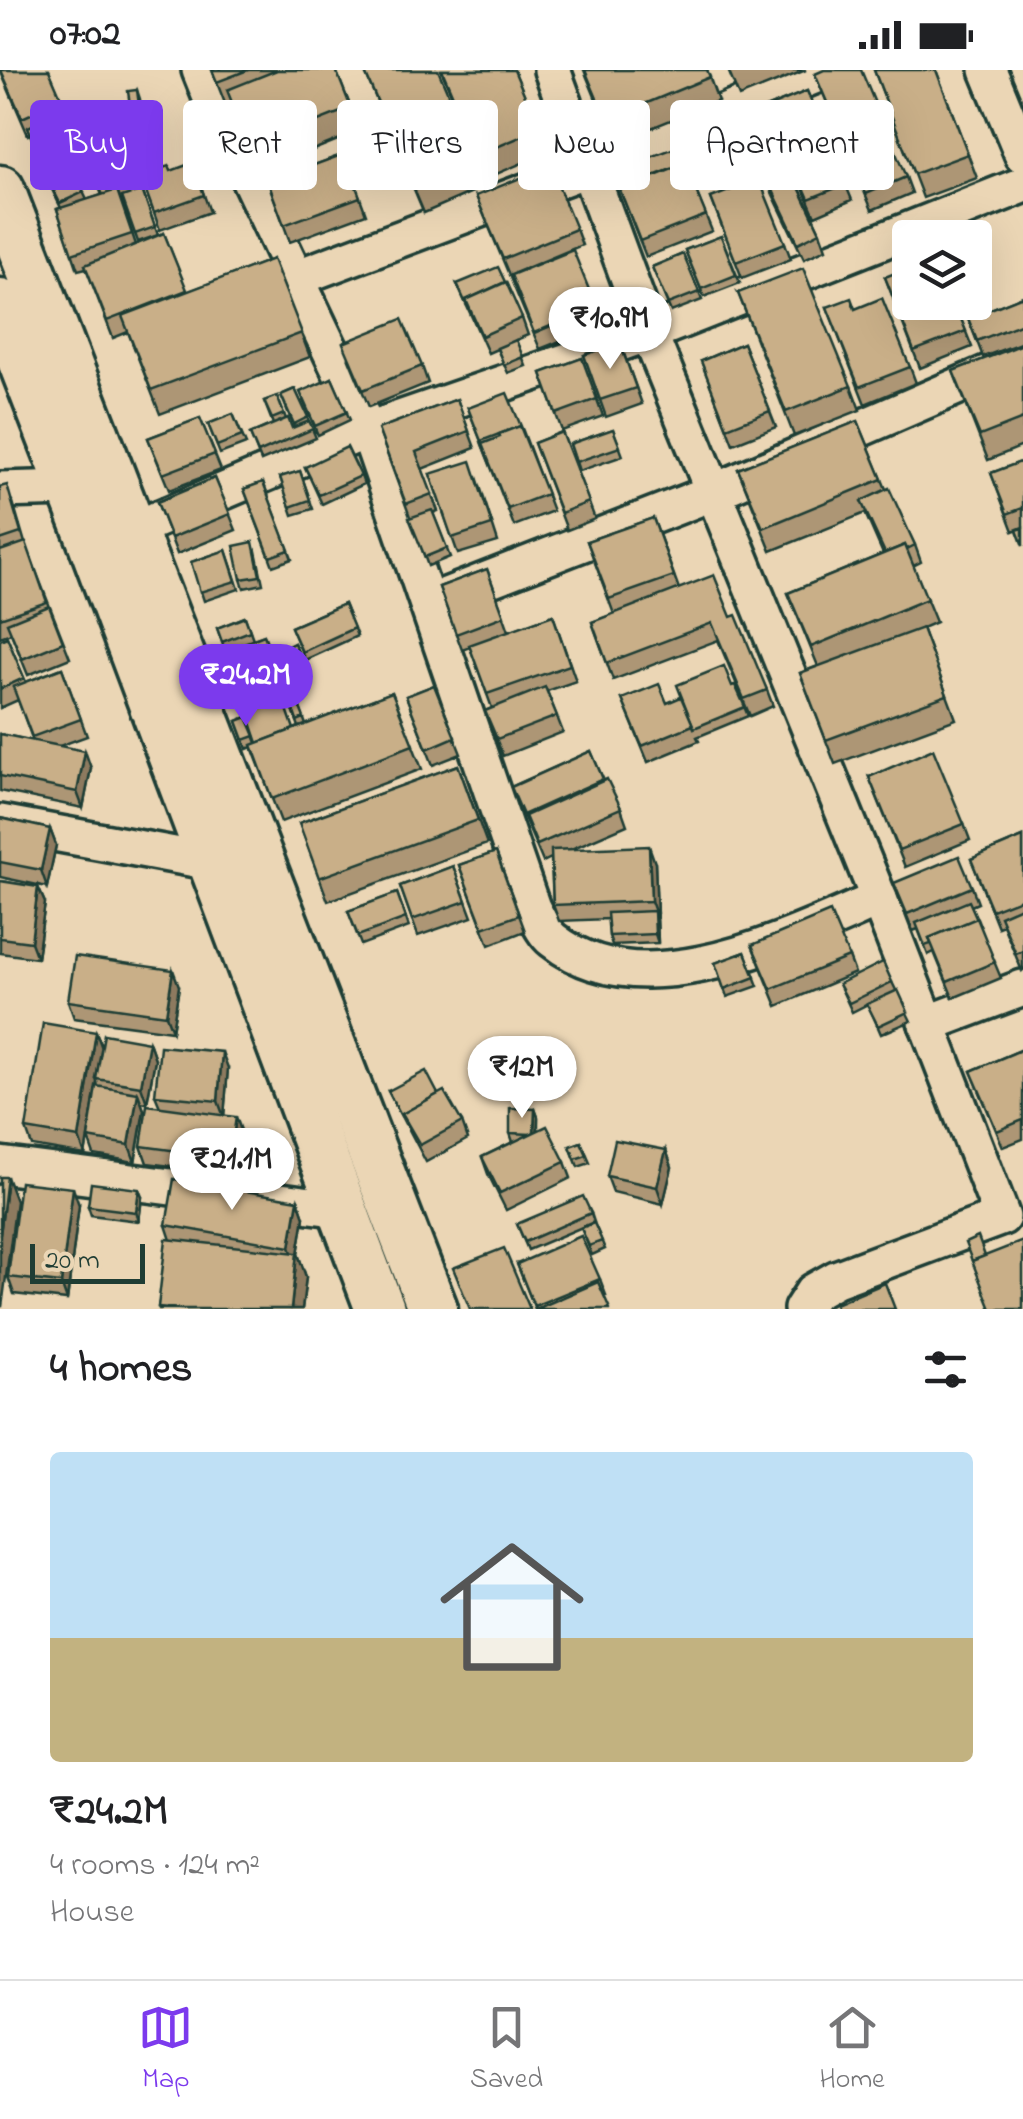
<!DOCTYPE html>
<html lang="en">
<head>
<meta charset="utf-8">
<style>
  body { margin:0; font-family:"Indie Flower",sans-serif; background:#f2f2f2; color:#202124; height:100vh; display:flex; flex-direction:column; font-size:38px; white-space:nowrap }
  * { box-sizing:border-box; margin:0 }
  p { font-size:32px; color:#757577 }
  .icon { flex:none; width:55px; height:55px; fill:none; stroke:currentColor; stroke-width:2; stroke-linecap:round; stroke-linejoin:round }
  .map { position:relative; height:1239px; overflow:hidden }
  .details { display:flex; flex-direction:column; background:#fff; flex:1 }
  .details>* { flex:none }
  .banner { position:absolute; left:30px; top:30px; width:965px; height:90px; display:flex; gap:20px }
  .tools { position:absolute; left:892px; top:150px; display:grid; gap:20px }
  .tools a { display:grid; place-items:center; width:100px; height:100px; border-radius:10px; background:#fff; box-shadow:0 10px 40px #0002; font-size:50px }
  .scale { position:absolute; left:30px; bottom:25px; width:115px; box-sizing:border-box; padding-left:10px; border:5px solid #1f3d34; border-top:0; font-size:28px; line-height:35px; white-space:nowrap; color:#1f3d34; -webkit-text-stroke:8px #ebd6b5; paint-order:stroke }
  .price { position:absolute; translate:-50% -85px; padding:0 22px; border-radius:35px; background:#fff; color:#222; font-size:32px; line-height:65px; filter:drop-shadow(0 2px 5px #0008) }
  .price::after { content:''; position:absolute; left:50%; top:60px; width:30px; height:22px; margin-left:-15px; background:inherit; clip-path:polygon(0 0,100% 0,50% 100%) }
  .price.active { background:#7c3aed; color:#fff }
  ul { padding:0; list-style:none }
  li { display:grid; align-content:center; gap:20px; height:530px; padding:0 50px }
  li+li { border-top:2px solid #e0e0e0 }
  li span { display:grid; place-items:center; height:310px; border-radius:10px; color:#555 }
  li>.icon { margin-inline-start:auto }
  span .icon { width:180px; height:180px; fill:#fffc; stroke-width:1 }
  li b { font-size:42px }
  h2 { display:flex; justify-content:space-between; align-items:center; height:120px; padding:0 50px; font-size:42px }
  .tag { padding:0 35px; border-radius:10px; background:#fff; box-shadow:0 10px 40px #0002; font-size:35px; line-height:90px }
  .tag.active { background:#7c3aed; color:#fff }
  .status { display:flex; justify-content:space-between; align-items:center; height:70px; padding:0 50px; background:#fff; direction:ltr }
  .status svg { height:28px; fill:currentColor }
  .dock { display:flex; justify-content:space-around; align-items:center; height:140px; border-top:2px solid #e0e0e0; background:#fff; font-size:28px; color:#757577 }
  .dock a { display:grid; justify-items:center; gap:5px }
  .dock .active { color:#7c3aed }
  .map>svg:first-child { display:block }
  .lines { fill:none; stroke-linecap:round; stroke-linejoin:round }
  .minor-casing { stroke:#1f3d34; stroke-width:42 }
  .secondary-casing { stroke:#1f3d34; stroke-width:55 }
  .minor { stroke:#ebd6b5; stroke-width:35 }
  .secondary { stroke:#ebd6b5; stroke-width:48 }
  .wall { fill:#ad9675; stroke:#1f3d34; stroke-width:2.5; fill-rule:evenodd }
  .shaded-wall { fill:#8d7a5f; stroke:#1f3d34; stroke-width:2.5 }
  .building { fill:#c9af88; stroke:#1f3d34; stroke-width:2.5 }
</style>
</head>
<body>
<div class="status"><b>07:02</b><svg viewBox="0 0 49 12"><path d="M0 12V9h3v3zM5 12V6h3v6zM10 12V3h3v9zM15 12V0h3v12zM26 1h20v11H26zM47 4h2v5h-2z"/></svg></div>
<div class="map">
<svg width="1023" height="1239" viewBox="0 0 1023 1239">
  <rect width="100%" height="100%" fill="#ebd6b5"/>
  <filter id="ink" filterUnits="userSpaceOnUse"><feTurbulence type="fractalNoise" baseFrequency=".01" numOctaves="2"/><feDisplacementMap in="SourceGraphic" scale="20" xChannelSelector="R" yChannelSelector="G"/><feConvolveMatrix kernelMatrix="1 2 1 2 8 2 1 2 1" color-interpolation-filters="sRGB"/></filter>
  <g filter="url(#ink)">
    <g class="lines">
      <defs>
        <g id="minor">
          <path d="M200,0l12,30 156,330 164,478c6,11 12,25 21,32 90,72 237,-3 326,-41l123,318 -166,62 -23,13 -11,17"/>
          <polyline points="552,0 649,263 879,829"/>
          <polyline points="988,0 1023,85"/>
          <polyline points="296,208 589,98 828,0"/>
          <polyline points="0,420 71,418"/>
          <polyline points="132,460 368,360 649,263 1023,115"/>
          <polyline points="446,526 714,422 1023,288"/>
          <polyline points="0,753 212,792"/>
          <polyline points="927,954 1023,918"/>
          <polyline points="0,1095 342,1139"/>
        </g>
        <g id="secondary">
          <polyline points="0,120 433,1239"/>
          <polyline points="0,233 90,465 380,1239"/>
        </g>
      </defs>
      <use href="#minor" class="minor-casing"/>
      <use href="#secondary" class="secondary-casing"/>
      <use href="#minor" class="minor"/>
      <use href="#secondary" class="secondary"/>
    </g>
    <g class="wall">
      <path d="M0,0h49l19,47 -3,1 6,16 55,12 5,15 9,14 31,-4 20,7 6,-3 13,37 -50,18 -15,-42 -7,4 4,-2 16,45 -20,7 -15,-43 -2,1 15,45 28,-12 23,59 86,-33 37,98 -150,57 -32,-82 -15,6 -27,-70 -8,2 -21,-61 4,-1 -19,-39 -3,-8 2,-1 -11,-26 -2,1zM68,85l15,31 13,-6 6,15 -15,5 -21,-44z"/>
      <polygon points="212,0 336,0 360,61 259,102 232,34 226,36"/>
      <polygon points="364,0 478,93 486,116 424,143"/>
      <polygon points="441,0 514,0 548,82 487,108"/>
      <polygon points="584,0 707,0 718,31 614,73"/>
      <polygon points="728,0 806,0 739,27"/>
      <polygon points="874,0 936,0 977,108 923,128"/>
      <polygon points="815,4 906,107 912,123 872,140"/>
      <polygon points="137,20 140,29 142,44 133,44 130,36"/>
      <polygon points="807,21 852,130 815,146 783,72 779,74 820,162 826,179 804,189 756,89 750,72 757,69 748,45"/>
      <polygon points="721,83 728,102 785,173 791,189 742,208 711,128 723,124 719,113 708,117 698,92"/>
      <polygon points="344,84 366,144 290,172 268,112"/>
      <polygon points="685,94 712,161 646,187 620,120"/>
      <polygon points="476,126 576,159 582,175 517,202 596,237 603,254 540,279"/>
      <polygon points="721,166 740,213 704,227 685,180"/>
      <polygon points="683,184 702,230 671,242 652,197"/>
      <polygon points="885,207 954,232 972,277 920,298"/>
      <polygon points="457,214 522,248 528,265 516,270 526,296 508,303 497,279 488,283"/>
      <polygon points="738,223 851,316 860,340 794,366"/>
      <polygon points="1023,226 1023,272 983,287 968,248"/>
      <polygon points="827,237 855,239 910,297 916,313 865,334"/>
      <polygon points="620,273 642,334 606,347 584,285"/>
      <polygon points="743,273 776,357 733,374 701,291"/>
      <polygon points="1023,274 1023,376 988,390 953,301"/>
      <polygon points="582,288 603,346 562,361 541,303"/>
      <polygon points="349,289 422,296 428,313 369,337"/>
      <polygon points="332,308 350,350 318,365 303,331"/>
      <polygon points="295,319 316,368 261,391 250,364 273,354 264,331 277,326 286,349 292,358 294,357 281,325"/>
      <polygon points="457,329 475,378 422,399 438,441 433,443 450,487 428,496 378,359"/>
      <polygon points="468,338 523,361 553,441 514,456"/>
      <polygon points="233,344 246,374 220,384 208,354"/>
      <polygon points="200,348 221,400 169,420 148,368"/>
      <polygon points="858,351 886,419 915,475 921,492 913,496 936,552 922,558 956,649 835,694 800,603 818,596 788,523 883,484 865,443 771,481 738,399"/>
      <polygon points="613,359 623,386 579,401 570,374"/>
      <polygon points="562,362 595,449 567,460 534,373"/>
      <polygon points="1023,391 1023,457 1013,461 991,403"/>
      <polygon points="305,397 361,406 364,414 322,434"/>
      <polygon points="300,401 313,439 293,445 280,407"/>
      <polygon points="430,404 477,407 498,472 458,484"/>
      <polygon points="215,408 236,460 177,484 157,432"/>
      <polygon points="263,412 292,489 273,496 244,419"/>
      <polygon points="0,417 13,432 25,473 70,588 28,605 11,563 0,567"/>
      <polygon points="653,448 679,519 731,547 767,620 773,636 750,646 718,570 613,610 592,552 614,544 587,471"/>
      <polygon points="226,480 239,519 204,531 191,492"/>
      <polygon points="256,481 263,514 244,518 241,509"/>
      <polygon points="487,499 509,561 553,545 576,611 547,621 563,662 503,686 485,641 492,638 470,577 462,580 439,517"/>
      <polygon points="344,534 357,566 305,590 291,557"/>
      <polygon points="245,547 253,569 264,565 276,596 236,612 217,558"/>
      <polygon points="7,567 26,612 62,598 87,666 59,676 91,698 83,738 0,721 0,664 33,671 18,630 0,638 0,570"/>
      <polygon points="294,573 303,595 295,599 286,577"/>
      <polygon points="434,615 461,684 433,695 406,626"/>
      <polygon points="735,615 748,646 697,667 699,671 648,692 622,629 667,633"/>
      <polygon points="392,622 422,699 281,752 252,677 247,679 237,651 247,647 257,673 299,657 292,637 299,635 306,655"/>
      <polygon points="591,681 604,711 621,738 627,755 571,779 655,793 658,873 612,875 609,866 608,849 559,851 553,835 551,788 543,792 511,717"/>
      <polygon points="458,695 487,774 328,831 299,753"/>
      <polygon points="869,707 964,754 970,770 905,797"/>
      <polygon points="0,748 50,759 56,775 47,817 0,807"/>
      <polygon points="1023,767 1023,900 1022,901 1003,855 998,857 971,789"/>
      <polygon points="496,782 525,861 489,875 459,795"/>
      <polygon points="453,796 472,847 418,866 400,816"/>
      <polygon points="0,811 38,817 45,833 37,888 0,883"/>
      <polygon points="894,813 972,817 978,833 971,836 1001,908 953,928 934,882 928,885 918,859 913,861"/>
      <polygon points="397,823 409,857 361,875 348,841"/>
      <polygon points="752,875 849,887 855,903 777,936"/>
      <polygon points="745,882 758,916 727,927 715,893"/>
      <polygon points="892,912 911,951 881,964 868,934 852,942 839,914"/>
      <polygon points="179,916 172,961 74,948 68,931"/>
      <polygon points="96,962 102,976 149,972 155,989 147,1033 141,1032 144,1040 135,1092 94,1085 88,1068 98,1017 97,1012 85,1085 32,1076 26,1059"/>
      <polygon points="1023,979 1023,1069 1003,1077 971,1001"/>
      <polygon points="228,998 224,1045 242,1063 236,1104 147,1093 141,1076 160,1037 155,1025"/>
      <polygon points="388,1021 438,1024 462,1052 468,1069 426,1092 406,1054 405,1054"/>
      <polygon points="535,1039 538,1047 538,1060 565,1092 571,1108 506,1140 488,1104 482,1087 513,1072 510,1063"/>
      <polygon points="581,1072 590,1093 578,1097 570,1076"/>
      <polygon points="666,1080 672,1097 663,1134 613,1122 607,1106"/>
      <polygon points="142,1127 139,1151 91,1145 88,1136"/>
      <polygon points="298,1130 304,1147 298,1184 306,1207 302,1239 159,1239 158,1237 171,1170 166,1155"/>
      <polygon points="79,1135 67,1230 14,1224 8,1207"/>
      <polygon points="591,1143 594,1152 528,1180 517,1154"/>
      <polygon points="594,1153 605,1179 592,1185 581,1158"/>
      <polygon points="517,1194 600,1209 606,1225 535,1239"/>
    </g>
    <g class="shaded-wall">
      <polygon points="85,681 91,698 83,738 77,722"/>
      <polygon points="50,759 56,775 47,817 41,800"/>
      <polygon points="649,776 655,793 657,847 651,831"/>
      <polygon points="38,817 45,833 37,888 31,872"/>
      <polygon points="654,841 657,849 658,873 655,864"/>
      <polygon points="173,900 179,916 172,961 166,945"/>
      <polygon points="96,962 102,978 96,1009 97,1012 85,1085 79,1068"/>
      <polygon points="149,972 155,989 147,1033 141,1016"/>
      <polygon points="222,982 228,998 224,1047 218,1031"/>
      <polygon points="138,1023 144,1040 135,1092 129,1075"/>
      <polygon points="535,1039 538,1047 537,1072 534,1064"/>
      <polygon points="236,1047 242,1063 236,1104 230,1088"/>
      <polygon points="666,1080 672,1097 663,1134 657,1117"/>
      <polygon points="7,1107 16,1131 2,1237 0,1231 0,1165"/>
      <polygon points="73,1118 79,1135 67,1230 61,1213"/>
      <polygon points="139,1119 142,1127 139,1151 136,1142"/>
      <polygon points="298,1130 304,1147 298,1184 306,1207 302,1239 291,1239 296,1193 290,1177"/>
    </g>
    <g class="building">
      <polygon points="1,0 49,0 62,30 22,48"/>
      <polygon points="212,0 248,0 217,12"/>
      <polygon points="277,0 336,0 351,38 250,78 227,20"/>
      <polygon points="364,0 438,0 478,93 415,119"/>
      <polygon points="442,0 514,0 539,59 478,85"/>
      <polygon points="585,0 707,0 710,7 606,50"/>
      <polygon points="824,0 861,0 906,107 866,124 815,4"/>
      <polygon points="874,0 936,0 968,84 914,104"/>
      <polygon points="137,20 139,35 130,36 128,21"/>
      <polygon points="807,21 846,114 809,129 777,55 756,64 748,45"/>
      <polygon points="62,43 71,64 62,69 65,76 41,87 28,57"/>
      <polygon points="111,45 126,76 77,100 62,69"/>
      <polygon points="773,62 820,162 798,173 750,72"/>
      <polygon points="677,77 684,94 641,111 635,93"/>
      <polygon points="63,79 84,122 60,133 39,91"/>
      <polygon points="721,83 727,100 705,109 698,92"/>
      <polygon points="344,84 360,127 284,155 268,112"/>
      <polygon points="133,90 142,110 118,121 103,125 96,109"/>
      <polygon points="752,93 759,110 723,124 716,107"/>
      <polygon points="685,94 706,145 640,171 620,120"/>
      <polygon points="187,95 191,108 197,105 204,125 154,143 140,105 169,96 171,101"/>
      <polygon points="550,96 576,159 503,189 476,126"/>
      <polygon points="759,109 785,173 736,192 711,128"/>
      <polygon points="117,120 132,164 72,184 57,139"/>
      <polygon points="142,120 155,157 135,164 122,127"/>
      <polygon points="164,163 187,220 107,251 85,195"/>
      <polygon points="721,166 736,205 701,219 685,180"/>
      <polygon points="573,180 596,237 534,263 511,205"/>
      <polygon points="683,184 699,222 668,234 652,197"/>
      <polygon points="273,189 302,263 151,320 122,246"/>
      <polygon points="498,197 505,212 466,230 467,236 457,214"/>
      <polygon points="910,197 910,232 954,232 966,261 914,281 885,207"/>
      <polygon points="803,198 851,316 786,342 738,223"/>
      <polygon points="506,212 522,248 482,266 466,230"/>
      <polygon points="1023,226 1023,253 977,271 968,248"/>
      <polygon points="851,228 855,239 882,228 910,297 859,317 827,237"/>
      <polygon points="402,249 422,296 363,320 343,273"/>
      <polygon points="516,270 523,287 504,295 497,278"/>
      <polygon points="620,273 636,318 600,330 584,285"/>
      <polygon points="743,273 770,341 727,358 701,291"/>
      <polygon points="1023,274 1023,349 980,366 953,301"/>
      <polygon points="582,288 597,329 556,344 541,303"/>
      <polygon points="332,308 347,342 315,356 300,322"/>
      <polygon points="295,319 308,347 294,354 281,325"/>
      <polygon points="507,323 523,361 520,356 481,371 468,338"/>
      <polygon points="277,326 284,344 272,349 264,331"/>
      <polygon points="457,329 469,361 416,382 432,424 406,434 378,359"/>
      <polygon points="233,344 242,366 217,376 208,354"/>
      <polygon points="200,348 215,384 163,404 148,368"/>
      <polygon points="288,348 292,358 309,351 313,359 258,383 250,364"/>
      <polygon points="858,351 882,409 763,458 738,399"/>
      <polygon points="520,356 547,424 508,439 482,374 500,367 499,364"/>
      <polygon points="613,359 620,377 576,392 570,374"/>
      <polygon points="562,362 589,432 561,443 534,373"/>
      <polygon points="347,377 361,406 319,425 305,397"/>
      <polygon points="471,391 492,455 452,468 430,404"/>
      <polygon points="1023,391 1023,438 1007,444 991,403"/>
      <polygon points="300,401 310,430 290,437 280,407"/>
      <polygon points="215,408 230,444 171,468 157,432"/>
      <polygon points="263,412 289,480 270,487 244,419"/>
      <polygon points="7,415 21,463 0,470 0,417"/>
      <polygon points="889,418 915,475 907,479 905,475 885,483 861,431"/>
      <polygon points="432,440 447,478 425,487 409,448"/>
      <polygon points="653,448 674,506 609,529 587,471"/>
      <polygon points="1023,458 1023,476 1017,460"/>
      <polygon points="26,472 47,532 0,548 0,481"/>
      <polygon points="253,472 260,506 241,509 234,476"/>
      <polygon points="905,475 927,529 811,577 788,523"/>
      <polygon points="226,480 236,511 200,522 191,492"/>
      <polygon points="487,499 504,546 456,564 439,517"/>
      <polygon points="714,505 731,547 736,545 767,620 744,629 712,553 607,593 592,552"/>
      <polygon points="344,534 354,558 302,582 291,557"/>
      <polygon points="49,536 63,572 22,589 7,553"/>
      <polygon points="553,545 570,595 487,624 469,575"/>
      <polygon points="245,547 250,561 222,572 217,558"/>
      <polygon points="922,558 947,625 826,670 800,603"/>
      <polygon points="264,565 273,587 233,604 224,581"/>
      <polygon points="7,567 24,608 0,619 0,570"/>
      <polygon points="294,573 300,587 292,591 286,577"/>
      <polygon points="724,596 732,616 735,615 745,637 694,658 677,615"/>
      <polygon points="62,598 81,649 32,667 13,617"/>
      <polygon points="659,614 667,633 681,627 693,655 642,676 622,629"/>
      <polygon points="434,615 455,667 427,679 406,626"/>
      <polygon points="545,617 557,646 497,669 485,641"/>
      <polygon points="280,619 294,659 258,673 244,632"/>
      <polygon points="392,622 413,675 272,729 252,675"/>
      <polygon points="299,635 304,648 297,651 292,637"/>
      <polygon points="247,647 255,666 244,670 237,651"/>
      <polygon points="0,664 85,681 77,722 0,706"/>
      <polygon points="933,679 964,754 899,780 869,707"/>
      <polygon points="591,681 603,709 523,745 511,717"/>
      <polygon points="458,695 478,750 319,808 299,753"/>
      <polygon points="607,709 621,738 537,775 525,746"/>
      <polygon points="0,748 50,759 41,800 0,792"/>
      <polygon points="1023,767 1023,828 992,840 971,789"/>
      <polygon points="649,776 651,831 553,835 551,780"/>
      <polygon points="496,782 519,845 483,858 459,795"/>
      <polygon points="959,786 972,817 907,844 894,813"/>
      <polygon points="453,796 466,831 412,850 400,816"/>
      <polygon points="0,811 38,817 31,872 0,868"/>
      <polygon points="397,823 406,848 358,866 348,841"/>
      <polygon points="969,831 977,849 929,868 931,874 925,876 916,853"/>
      <polygon points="1023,836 1023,881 1016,884 1000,846"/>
      <polygon points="654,841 655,864 609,866 607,843"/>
      <polygon points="830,842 849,887 771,919 752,875"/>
      <polygon points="977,848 995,892 947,912 929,868"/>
      <polygon points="745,882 755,907 724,919 715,893"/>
      <polygon points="75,886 173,900 166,945 68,931"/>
      <polygon points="883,892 892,912 849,933 839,914"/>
      <polygon points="898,920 908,942 878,956 867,934"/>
      <polygon points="43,953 96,962 79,1068 26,1059"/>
      <polygon points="104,964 149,972 141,1016 96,1009"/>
      <polygon points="160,976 222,982 218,1031 155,1025"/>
      <polygon points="1023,979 1023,1050 997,1061 971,1001"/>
      <polygon points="426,1001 438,1024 402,1044 403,1045 401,1046 388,1021"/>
      <polygon points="96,1016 138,1023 129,1075 88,1068"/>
      <polygon points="444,1021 462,1052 420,1075 402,1044"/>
      <polygon points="147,1035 236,1047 230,1088 141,1076"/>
      <polygon points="510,1038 535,1039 534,1062 531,1064 510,1063"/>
      <polygon points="547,1056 565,1092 500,1123 482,1087"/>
      <polygon points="615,1070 666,1080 657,1117 607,1106"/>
      <polygon points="581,1072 587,1085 575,1089 570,1076"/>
      <polygon points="0,1107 7,1107 0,1165"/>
      <polygon points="174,1109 298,1130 290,1177 166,1155"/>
      <polygon points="20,1112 73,1118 61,1213 8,1207"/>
      <polygon points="91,1113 139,1119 136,1142 88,1136"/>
      <polygon points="583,1126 591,1143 525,1172 517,1154"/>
      <polygon points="594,1153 602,1171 589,1176 581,1158"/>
      <polygon points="581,1166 600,1209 534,1236 517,1194"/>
      <polygon points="978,1167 985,1186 972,1191 965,1173"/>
      <polygon points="166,1169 297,1183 291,1239 181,1239 158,1237"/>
      <polygon points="1023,1171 1023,1239 991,1239 972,1191"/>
      <polygon points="504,1178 530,1239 470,1239 453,1198"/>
      <polygon points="598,1212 610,1239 536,1239"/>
      <polygon points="885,1213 895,1239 837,1239 835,1234"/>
    </g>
  </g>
</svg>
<div class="tools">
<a><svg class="icon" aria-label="layers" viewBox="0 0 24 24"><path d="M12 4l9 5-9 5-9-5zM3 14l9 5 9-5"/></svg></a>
</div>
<div class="scale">20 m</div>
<b class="price" style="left:610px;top:302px">₹10.9M</b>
<b class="price active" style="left:246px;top:659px">₹24.2M</b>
<b class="price" style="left:522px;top:1051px">₹12M</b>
<b class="price" style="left:232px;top:1143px">₹21.1M</b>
<div class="banner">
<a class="tag active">Buy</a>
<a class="tag">Rent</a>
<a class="tag">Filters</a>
<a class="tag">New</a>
<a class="tag">Apartment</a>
</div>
</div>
<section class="details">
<h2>4 homes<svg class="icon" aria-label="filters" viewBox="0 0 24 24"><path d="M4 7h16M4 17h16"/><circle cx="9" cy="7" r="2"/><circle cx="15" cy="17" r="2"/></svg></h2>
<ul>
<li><span style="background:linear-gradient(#bfe0f5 60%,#c2b280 0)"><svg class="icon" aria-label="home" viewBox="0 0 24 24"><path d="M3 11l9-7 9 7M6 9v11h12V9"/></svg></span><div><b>₹24.2M</b><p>4 rooms · 124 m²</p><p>House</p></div></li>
</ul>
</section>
<nav class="dock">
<a class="active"><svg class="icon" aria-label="map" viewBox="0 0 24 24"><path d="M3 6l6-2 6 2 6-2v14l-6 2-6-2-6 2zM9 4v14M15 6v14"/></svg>Map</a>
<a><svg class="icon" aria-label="saved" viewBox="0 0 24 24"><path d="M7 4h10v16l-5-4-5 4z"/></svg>Saved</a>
<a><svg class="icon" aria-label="home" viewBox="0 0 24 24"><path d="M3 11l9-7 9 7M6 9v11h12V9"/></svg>Home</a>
</nav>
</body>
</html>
